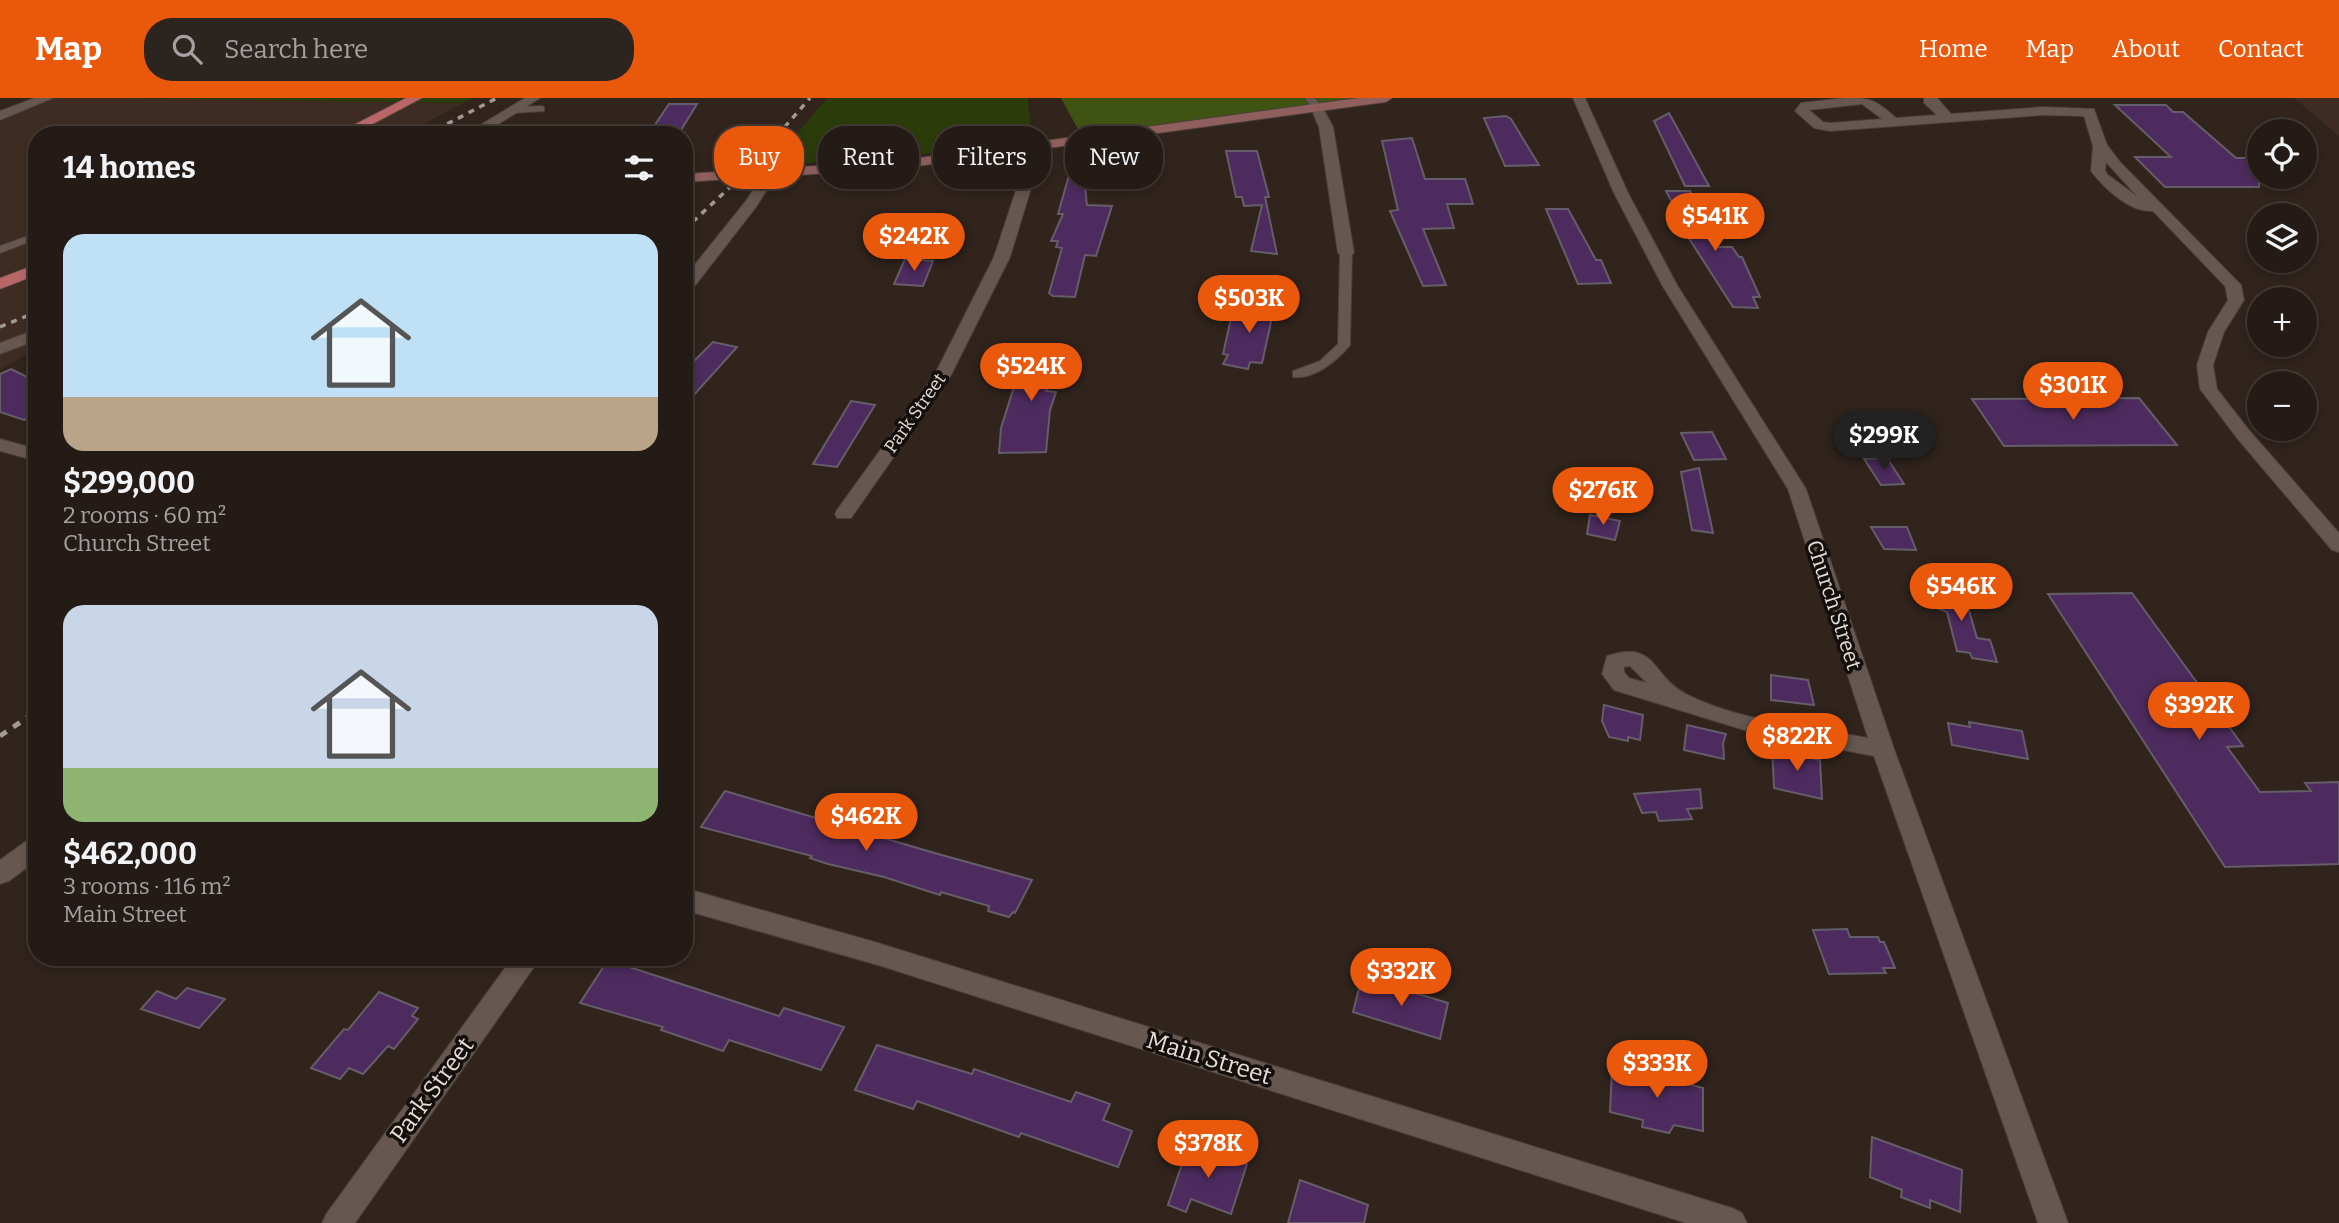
<!DOCTYPE html>
<html lang="en">
<head>
<meta charset="utf-8">
<style>
  body { margin:0; font-family:Bitter,serif; background:#2c241f; color:#f1f3f6; height:100vh; display:flex; flex-direction:column; font-size:26px; white-space:nowrap }
  * { box-sizing:border-box; margin:0 }
  p { font-size:23px; color:#a3a1a1 }
  .icon { flex:none; width:38px; height:38px; fill:none; stroke:currentColor; stroke-width:2; stroke-linecap:round; stroke-linejoin:round }
  .map { position:relative; flex:1; overflow:hidden }
  .panel { position:absolute; left:28px; top:28px; width:665px; height:840px; display:flex; flex-direction:column; background:#241b16; border-radius:28px; box-shadow:0 4px 10px #0003,0 0 0 2px #413935 }
  .panel>* { flex:none }
  .hud { position:absolute; left:714px; top:28px; width:665px; height:63px; display:flex; gap:14px }
  .tools { position:absolute; left:2247px; top:21px; display:grid; gap:14px }
  .tools a { display:grid; place-items:center; width:70px; height:70px; border-radius:50%; background:#241b16; box-shadow:0 4px 10px #0003,0 0 0 2px #413935; font-size:35px }
  .price { position:absolute; translate:-50% -60px; padding:0 16px; border-radius:24px; background:#ea580c; color:#fff; font-size:23px; line-height:46px; filter:drop-shadow(0 2px 4px #0008) }
  .price::after { content:''; position:absolute; left:50%; top:42px; width:21px; height:16px; margin-left:-10px; background:inherit; clip-path:polygon(0 0,100% 0,50% 100%) }
  .price.current { background:#222; color:#fff }
  ul { padding:0; list-style:none }
  li { display:grid; align-content:center; gap:14px; height:371px; padding:0 35px }
  li span { display:grid; place-items:center; height:217px; border-radius:21px; color:#555 }
  li>.icon { margin-inline-start:auto }
  span .icon { width:126px; height:126px; fill:#fffc; stroke-width:1 }
  li b { font-size:30px }
  h2 { display:flex; justify-content:space-between; align-items:center; height:84px; padding:0 35px; font-size:30px }
  .tag { padding:0 24px; border-radius:28px; background:#241b16; box-shadow:0 4px 10px #0003,0 0 0 2px #413935; font-size:24px; line-height:63px }
  .tag.current { background:#ea580c; color:#fff }
  header { display:flex; align-items:center; gap:42px; box-sizing:border-box; height:98px; padding:0 35px; background:#ea580c; color:#fff }
  header strong { font-size:33px }
  nav { display:flex; gap:38px; margin-inline-start:auto; font-size:24px }
  .search { width:490px; height:63px; background:#2c241f; display:flex; align-items:center; gap:18px; box-sizing:border-box; padding:0 24px; border-radius:28px; color:#a3a1a1; font-size:26px }
  .map>svg:first-child { display:block }
  .built { fill:#3e2c22 }
  .green { fill:#2c3b0a }
  .forest { fill:#3f5412 }
  .building { fill:#4d2b5e; stroke:#655d69; stroke-width:2 }
  .lines { fill:none; stroke-linecap:round; stroke-linejoin:round }
  .lane-casing { stroke:#493f39; stroke-width:2 }
  .street-casing { stroke:#493f39; stroke-width:2 }
  .secondary-casing { stroke:#493f39; stroke-width:2 }
  .primary-casing { stroke:#493f39; stroke-width:2 }
  .lane { fill:#665850; fill-rule:evenodd }
  .street { fill:#665850; fill-rule:evenodd }
  .secondary { fill:#8f5f5d; fill-rule:evenodd }
  .primary { fill:#b96669; fill-rule:evenodd }
  .rail-far1 { stroke:#a29993; stroke-width:3.5; stroke-dasharray:6 6; stroke-linecap:butt }
  .rail { stroke:#a29993; stroke-width:5; stroke-dasharray:8 8; stroke-linecap:butt }
  .labels { text-anchor:middle; dominant-baseline:central; stroke-width:7; stroke-linejoin:round; paint-order:stroke }
  .far-street-label { font-size:18px; fill:#e5ddd8; stroke:#140f0c }
  .street-label { font-size:21px; fill:#e5ddd8; stroke:#140f0c }
  .near-street-label { font-size:24px; fill:#e5ddd8; stroke:#140f0c }
</style>
</head>
<body>
<header>
<strong>Map</strong>
<div class="search"><svg class="icon" aria-label="search" viewBox="0 0 24 24"><circle cx="10" cy="10" r="6"/><path d="M15 15l6 6"/></svg>Search here</div>
<nav><a>Home</a><a>Map</a><a>About</a><a>Contact</a></nav>
</header>
<div class="map">
<svg width="2339" height="1125" viewBox="0 0 2339 1125">
  <rect width="100%" height="100%" fill="#30241d"/>
  <g class="built">
    <polygon points="40,0 126,0 463,5 403,37 37,37 37,250 0,272 0,15"/>
    <polygon points="2294,0 2339,0 2339,38"/>
  </g>
  <g class="green">
    <polygon points="126,0 472,0 463,5"/>
    <polygon points="827,0 1028,0 1031,41 923,56 770,68"/>
  </g>
  <polygon class="forest" points="1061,0 1376,0 1085,44"/>
  <g class="building">
    <polygon points="669,6 697,6 678,37 648,37"/>
    <polygon points="2115,7 2166,7 2173,14 2183,14 2236,60 2259,60 2259,89 2165,89 2135,59 2171,59"/>
    <polygon points="1669,15 1709,88 1685,88 1654,23"/>
    <polygon points="1506,18 1511,21 1539,67 1505,68 1484,20"/>
    <polygon points="1412,40 1425,81 1465,81 1473,106 1447,106 1454,130 1423,131 1446,187 1423,188 1390,113 1398,112 1382,43"/>
    <polygon points="1081,48 1087,107 1112,108 1096,158 1085,157 1075,199 1053,198 1049,195 1062,150 1056,149 1058,143 1051,143 1063,116 1058,116 1077,49"/>
    <polygon points="1226,53 1257,53 1269,99 1265,99 1277,156 1251,153 1262,107 1244,108 1242,99 1236,99"/>
    <polygon points="1666,93 1690,93 1718,149 1732,149 1739,159 1742,159 1760,199 1753,199 1758,210 1733,209 1672,114 1677,114"/>
    <polygon points="1546,111 1568,111 1596,162 1601,162 1611,185 1578,186"/>
    <polygon points="905,161 933,163 923,188 894,186"/>
    <polygon points="1245,203 1275,206 1262,265 1250,264 1248,271 1223,266 1228,257 1223,256 1231,220 1240,222"/>
    <polygon points="713,244 737,249 684,308 684,273"/>
    <polygon points="1031,246 1060,250 1056,259 1064,260 1046,293 1056,294 1050,312 1046,354 999,355 1001,330 1020,270"/>
    <polygon points="11,271 37,284 37,314 24,322 0,314 0,276"/>
    <polygon points="2139,300 2177,347 2004,348 1972,301"/>
    <polygon points="851,303 875,307 837,369 813,366"/>
    <polygon points="1712,334 1726,361 1694,362 1681,335"/>
    <polygon points="1887,360 1904,386 1881,387 1864,361"/>
    <polygon points="1699,370 1713,435 1692,432 1681,374"/>
    <polygon points="1590,417 1620,423 1615,442 1587,436"/>
    <polygon points="1871,429 1907,429 1916,452 1884,451"/>
    <polygon points="1926,488 1964,495 1977,540 1990,542 1997,564 1972,560 1970,555 1957,553 1947,514 1931,508"/>
    <polygon points="2132,495 2243,648 2227,649 2260,694 2311,693 2305,685 2339,684 2339,766 2225,769 2048,496"/>
    <polygon points="1771,577 1808,582 1814,607 1771,602"/>
    <polygon points="1604,607 1643,617 1640,642 1628,639 1628,643 1609,639 1602,623"/>
    <polygon points="1969,624 2022,633 2028,661 1952,647 1948,625 1970,629"/>
    <polygon points="1687,627 1726,636 1723,645 1724,661 1684,652"/>
    <polygon points="1772,648 1814,657 1814,661 1820,662 1822,701 1774,690"/>
    <polygon points="1700,691 1702,710 1687,711 1692,721 1659,723 1656,714 1642,715 1634,696"/>
    <polygon points="725,693 931,754 1032,782 1015,815 1013,814 1009,819 988,813 989,808 941,794 940,797 884,779 828,766 810,760 812,758 701,729"/>
    <polygon points="1847,831 1850,839 1878,839 1880,844 1884,844 1895,870 1883,870 1886,875 1829,876 1813,832"/>
    <polygon points="608,862 779,918 784,910 844,929 821,972 729,942 723,953 661,932 663,929 580,905"/>
    <polygon points="1362,879 1448,905 1440,941 1353,914"/>
    <polygon points="187,890 225,901 199,930 141,911 157,893 176,901"/>
    <polygon points="379,894 418,910 412,918 418,921 394,951 388,948 363,976 349,970 340,981 311,970 344,931 348,932"/>
    <polygon points="877,947 972,976 974,971 1071,1004 1076,994 1110,1006 1103,1022 1132,1033 1118,1069 1021,1035 1019,1039 917,1003 913,1011 855,992"/>
    <polygon points="1642,969 1673,976 1673,982 1703,990 1703,1033 1674,1027 1669,1035 1642,1029 1643,1022 1610,1014 1612,970 1641,975"/>
    <polygon points="1872,1039 1962,1072 1960,1114 1930,1102 1930,1110 1901,1099 1902,1092 1870,1079"/>
    <polygon points="1189,1046 1247,1066 1231,1116 1191,1101 1186,1114 1168,1107"/>
    <polygon points="1300,1082 1368,1107 1364,1125 1288,1125"/>
  </g>
  <g class="lines">
    <defs>
      <g id="lane">
        <polygon points="1305,0 1315,0 1322,10 1320,12 1314,12"/>
        <polygon points="541,8 544,9 544,13 513,15 508,12 513,9"/>
        <polygon points="25,139 31,142 29,144 0,155 0,148"/>
        <path d="M1346,152l6,3 -2,92c-13,16 -36,35 -57,32v-6l27,-10 18,-17 2,-91z"/>
      </g>
      <g id="street">
        <polygon points="35,0 53,0 0,22 0,13"/>
        <polygon points="525,0 540,0 481,37 464,37"/>
        <path d="M1573,0h12l43,95 49,92 129,204 88,260 174,474h-30l-164,-467 -120,-23 -140,-43 -12,-16 5,-18c50,-17 44,20 79,38 52,27 125,33 182,44l-80,-249 -126,-204 -48,-92zM1630,568l17,17 -18,-5 -5,-6v-5z"/>
        <path d="M1845,0c27,0 31,2 51,20l41,-3 -13,-12v-5h13l14,16 92,-7 51,2 13,36 13,17 121,123 3,15 -20,32 -11,33 4,24 32,41 90,103v19l-7,-2 -95,-112 -37,-49 -3,-24 11,-33 20,-32 -3,-14 -72,-75c-23,2 -49,-23 -62,-40l2,-25 -9,-30 -41,-1 -213,16 -16,-3 -19,-17 6,-8zM1862,6l20,15 -52,4 -7,-1 -14,-12zM2106,64l32,35 -30,-22 -3,-4z"/>
        <polygon points="1317,6 1323,10 1333,29 1354,155 1346,160 1338,155 1319,29 1311,10"/>
        <polygon points="1028,47 1035,51 1035,77 1010,159 951,277 851,420 837,420 835,416 837,412 935,276 994,159 1021,77 1021,51"/>
        <polygon points="770,72 777,76 756,109 690,194 684,196 684,180 746,103 765,73"/>
        <polygon points="37,231 37,242 0,256 0,245"/>
        <polygon points="0,341 37,351 37,363 0,353"/>
        <polygon points="37,738 37,762 9,783 0,786 0,762 29,741"/>
        <polygon points="684,790 878,845 1732,1110 1742,1115 1747,1125 1686,1125 878,867 684,812"/>
        <polygon points="513,859 541,859 355,1125 322,1125 327,1115"/>
      </g>
      <polygon id="secondary" points="1359,0 1392,0 1386,4 896,71 684,84 684,76 896,63"/>
      <g id="primary">
        <polygon points="406,0 422,0 352,37 334,37"/>
        <polygon points="37,166 37,177 0,191 0,180"/>
      </g>
    </defs>
    <use href="#lane" class="lane-casing"/>
    <use href="#street" class="street-casing"/>
    <use href="#secondary" class="secondary-casing"/>
    <use href="#primary" class="primary-casing"/>
    <use href="#lane" class="lane"/>
    <use href="#street" class="street"/>
    <use href="#secondary" class="secondary"/>
    <use href="#primary" class="primary"/>
    <g class="rail-far1">
      <polyline points="426,37 497,0"/>
      <polyline points="684,132 742,78 810,0"/>
      <polyline points="0,229 37,214"/>
    </g>
    <polyline class="rail" points="0,638 37,613"/>
  </g>
  <g class="labels">
    <g class="far-street-label">
      <text transform="translate(915 315) rotate(-55)">Park Street</text>
    </g>
    <g class="street-label">
      <text transform="translate(1834 507) rotate(72)">Church Street</text>
    </g>
    <g class="near-street-label">
      <text transform="translate(1209 960) rotate(17)">Main Street</text>
      <text transform="translate(432 992) rotate(-54)">Park Street</text>
    </g>
  </g>
</svg>
<div class="tools">
<a><svg class="icon" aria-label="locate" viewBox="0 0 24 24"><circle cx="12" cy="12" r="6"/><path d="M12 2v4M12 18v4M2 12h4M18 12h4"/></svg></a>
<a><svg class="icon" aria-label="layers" viewBox="0 0 24 24"><path d="M12 4l9 5-9 5-9-5zM3 14l9 5 9-5"/></svg></a>
<a>+</a>
<a>−</a>
</div>
<b class="price" style="left:1715px;top:155px">$541K</b>
<b class="price" style="left:914px;top:175px">$242K</b>
<b class="price" style="left:1249px;top:237px">$503K</b>
<b class="price" style="left:1031px;top:305px">$524K</b>
<b class="price" style="left:2073px;top:324px">$301K</b>
<b class="price current" style="left:1884px;top:374px">$299K</b>
<b class="price" style="left:1603px;top:429px">$276K</b>
<b class="price" style="left:1961px;top:525px">$546K</b>
<b class="price" style="left:2199px;top:644px">$392K</b>
<b class="price" style="left:1797px;top:675px">$822K</b>
<b class="price" style="left:866px;top:755px">$462K</b>
<b class="price" style="left:1401px;top:910px">$332K</b>
<b class="price" style="left:1657px;top:1002px">$333K</b>
<b class="price" style="left:1208px;top:1082px">$378K</b>
<div class="hud">
<a class="tag current">Buy</a>
<a class="tag">Rent</a>
<a class="tag">Filters</a>
<a class="tag">New</a>
</div>
<section class="panel">
<h2>14 homes<svg class="icon" aria-label="filters" viewBox="0 0 24 24"><path d="M4 7h16M4 17h16"/><circle cx="9" cy="7" r="2"/><circle cx="15" cy="17" r="2"/></svg></h2>
<ul>
<li><span style="background:linear-gradient(#bfe0f5 75%,#b9a48a 0)"><svg class="icon" aria-label="home" viewBox="0 0 24 24"><path d="M3 11l9-7 9 7M6 9v11h12V9"/></svg></span><div><b>$299,000</b><p>2 rooms · 60 m²</p><p>Church Street</p></div></li>
<li><span style="background:linear-gradient(#c9d6e8 75%,#8fb573 0)"><svg class="icon" aria-label="home" viewBox="0 0 24 24"><path d="M3 11l9-7 9 7M6 9v11h12V9"/></svg></span><div><b>$462,000</b><p>3 rooms · 116 m²</p><p>Main Street</p></div></li>
</ul>
</section>
</div>
</body>
</html>
